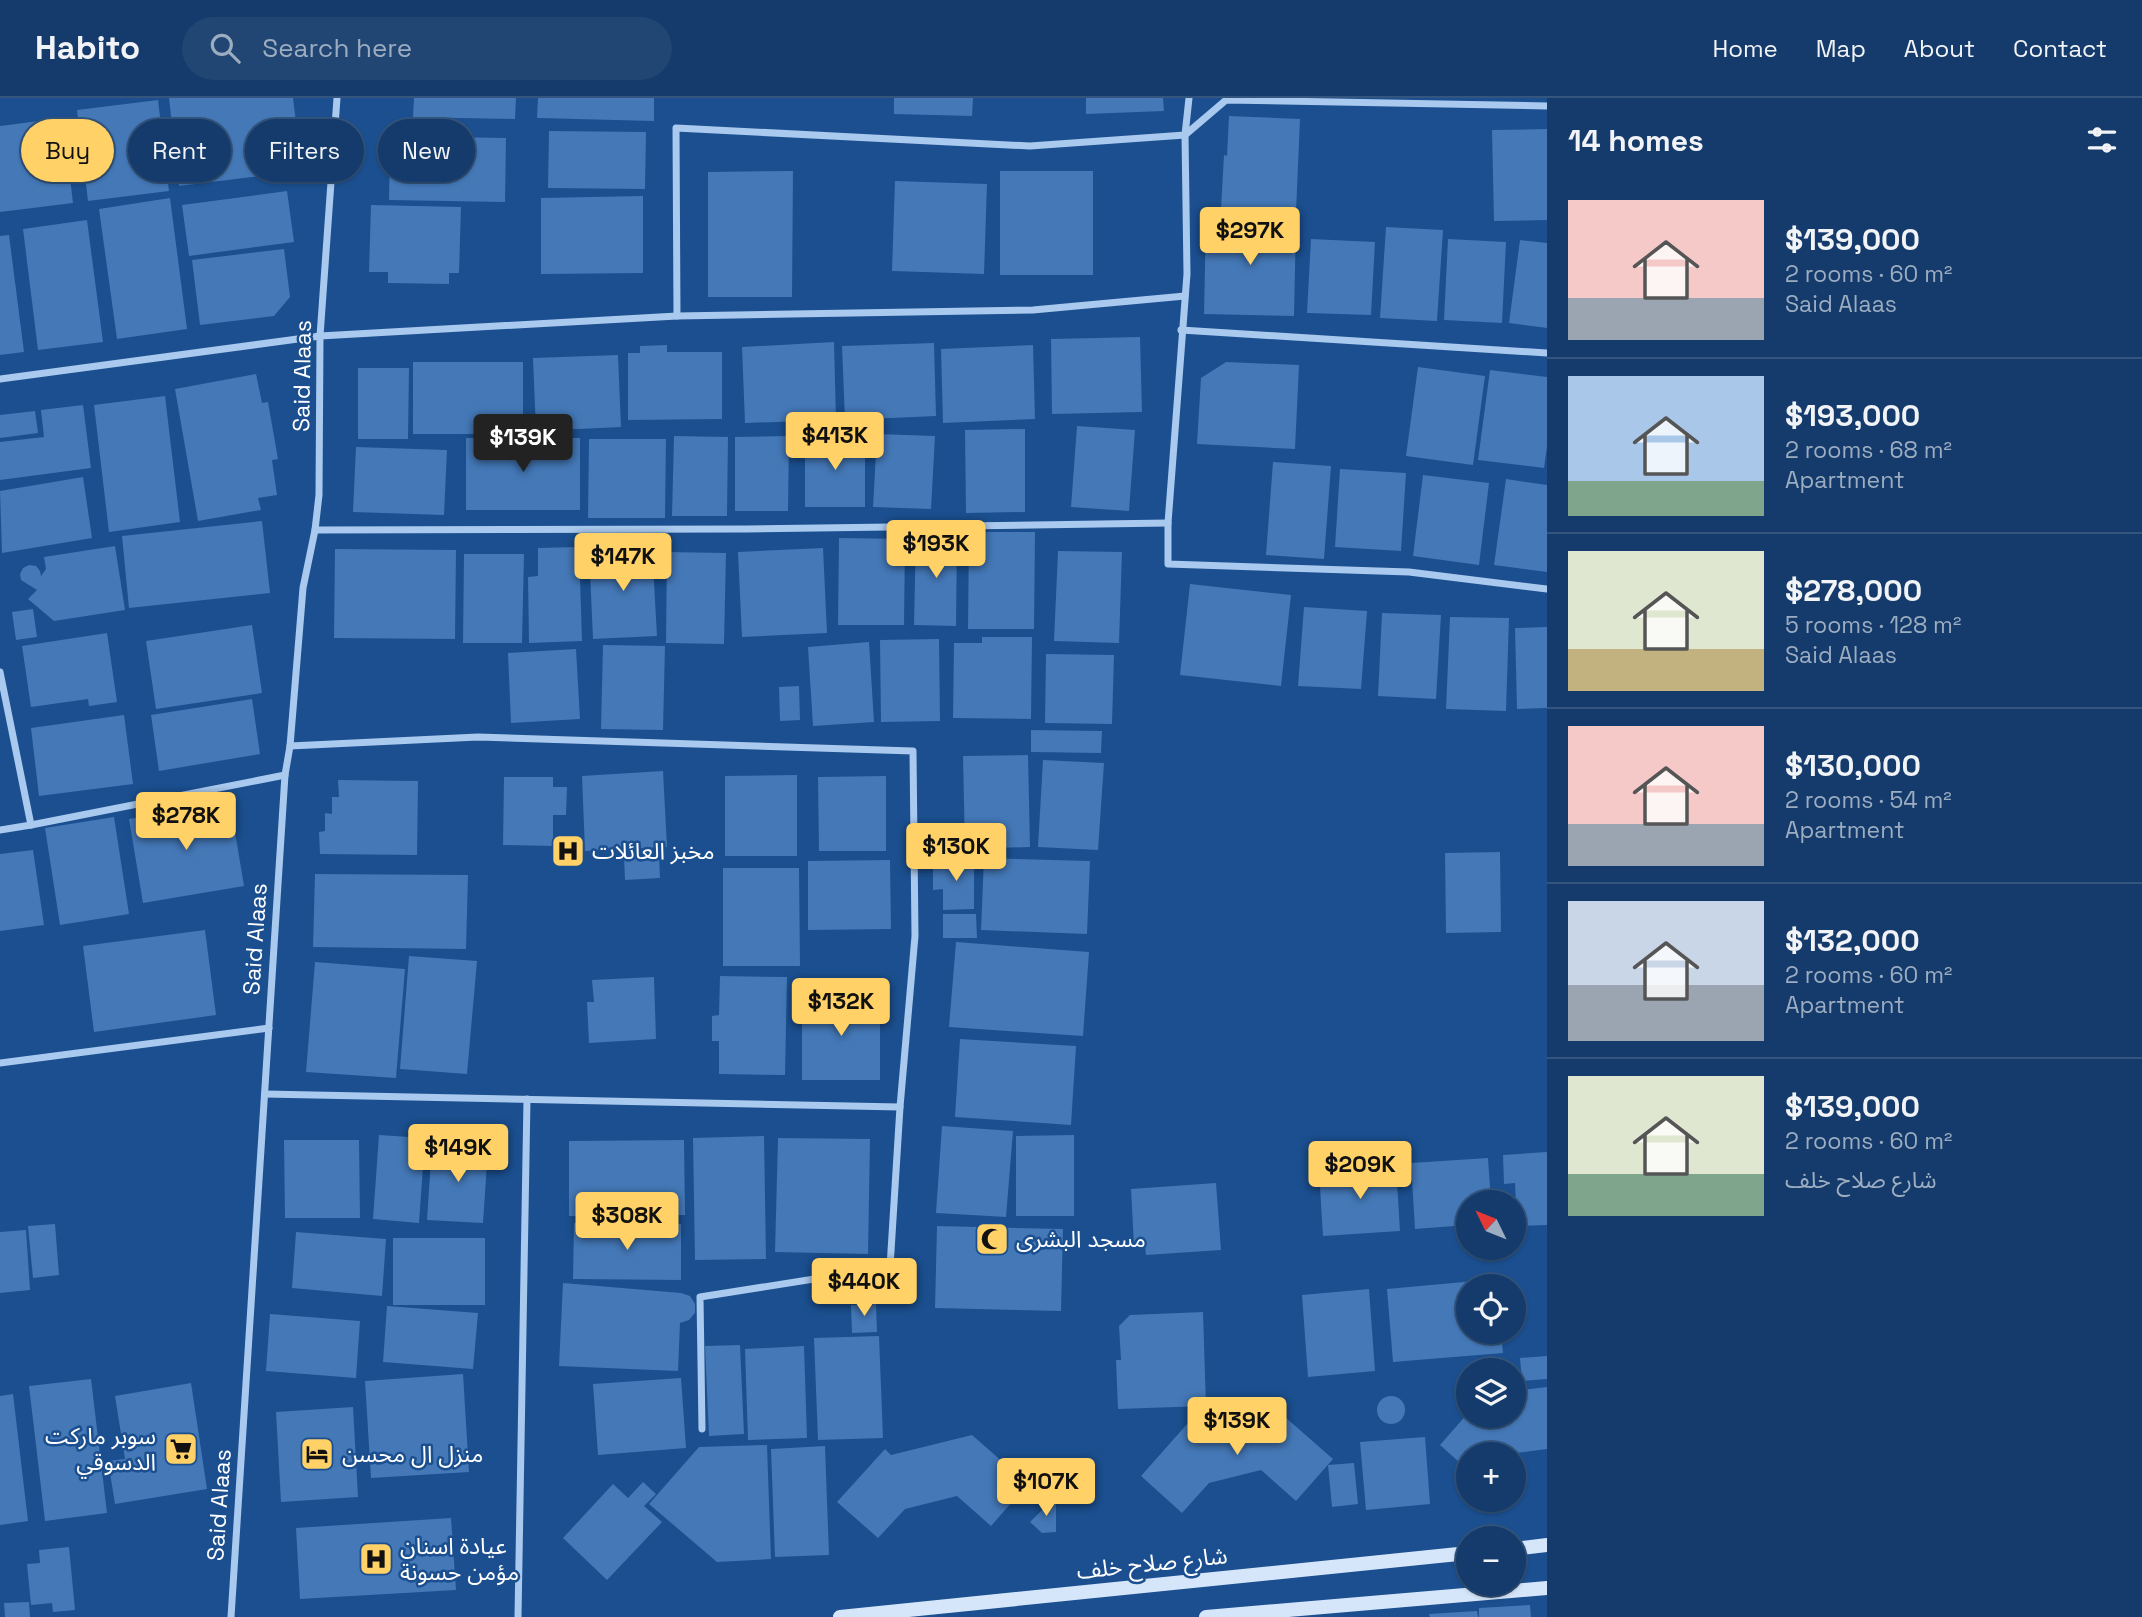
<!DOCTYPE html>
<html lang="en">
<head>
<meta charset="utf-8">
<style>
  body { margin:0; font-family:"Space Grotesk","Noto Sans Arabic",sans-serif; background:#214673; color:#f1f3f6; height:100vh; display:flex; flex-direction:column; font-size:26px; white-space:nowrap }
  * { box-sizing:border-box; margin:0 }
  p { font-size:23px; color:#9dadc1 }
  .icon { flex:none; width:38px; height:38px; fill:none; stroke:currentColor; stroke-width:2; stroke-linecap:round; stroke-linejoin:round }
  .map { position:relative; flex:1; overflow:hidden }
  .drawer { display:flex; flex-direction:column; background:#143b6b; width:595px }
  .drawer>* { flex:none }
  .guide { position:absolute; left:21px; top:21px; width:665px; height:63px; display:flex; gap:14px }
  .needle { width:46px; rotate:313deg }
  .fabs { position:absolute; left:1456px; top:1092px; display:grid; gap:14px }
  .fabs a { display:grid; place-items:center; width:70px; height:70px; border-radius:50%; background:#143b6b; box-shadow:0 2px 5px #0004,0 0 0 2px #33557e; font-size:35px }
  .price { position:absolute; translate:-50% -60px; padding:0 16px; border-radius:7px; background:#ffd166; color:#111; font-size:23px; line-height:46px; filter:drop-shadow(0 2px 4px #0008) }
  .price::after { content:''; position:absolute; left:50%; top:42px; width:21px; height:16px; margin-left:-10px; background:inherit; clip-path:polygon(0 0,100% 0,50% 100%) }
  .price.active { background:#222; color:#fff }
  ul { padding:0; list-style:none }
  li { display:flex; align-items:center; gap:21px; height:175px; padding:0 21px }
  li+li { border-top:2px solid #33557e }
  li span { display:grid; place-items:center; flex:none; width:196px; height:140px; border-radius:0px; color:#555 }
  li>.icon { margin-inline-start:auto }
  span .icon { width:84px; height:84px; fill:#fffc; stroke-width:1 }
  li b { font-size:30px }
  h2 { display:flex; justify-content:space-between; align-items:center; height:84px; padding:0 21px; font-size:30px }
  .chip { padding:0 24px; border-radius:32px; background:#143b6b; box-shadow:0 2px 5px #0004,0 0 0 2px #33557e; font-size:24px; line-height:63px }
  .chip.active { background:#ffd166; color:#111 }
  header { display:flex; align-items:center; gap:42px; box-sizing:border-box; height:98px; padding:0 35px; background:#143b6b; border-bottom:2px solid #33557e }
  header strong { font-size:33px }
  nav { display:flex; gap:38px; margin-inline-start:auto; font-size:24px }
  .search { width:490px; height:63px; background:#214673; display:flex; align-items:center; gap:18px; box-sizing:border-box; padding:0 24px; border-radius:38px; color:#9dadc1; font-size:26px }
  main { display:flex; flex:1; min-height:0 }
  .map>svg:first-child { display:block }
  .building { fill:#4478b7 }
  .lines { fill:none; stroke-linecap:round; stroke-linejoin:round }
  .minor { stroke:#a9c9ee; stroke-width:7 }
  .secondary { stroke:#d6e6fa; stroke-width:14 }
  .labels { text-anchor:middle; dominant-baseline:central; stroke-width:5; stroke-linejoin:round; paint-order:stroke }
  .street-label { font-size:23px; fill:#fff; stroke:#1b4f8f }
  .poi-label { font-size:23px; fill:#fff; stroke:#1b4f8f; text-anchor:start }
</style>
</head>
<body>
<header>
<strong>Habito</strong>
<div class="search"><svg class="icon" aria-label="search" viewBox="0 0 24 24"><circle cx="10" cy="10" r="6"/><path d="M15 15l6 6"/></svg>Search here</div>
<nav><a>Home</a><a>Map</a><a>About</a><a>Contact</a></nav>
</header>
<main>
<div class="map">
<svg width="1547" height="1519" viewBox="0 0 1547 1519">
  <rect width="100%" height="100%" fill="#1b4f8f"/>
  <g class="building">
    <polygon points="169,0 293,0 302,73 179,88"/>
    <polygon points="414,0 516,0 515,21 413,19"/>
    <polygon points="538,0 654,0 654,23 537,20"/>
    <polygon points="894,0 973,0 972,18 894,16"/>
    <polygon points="1086,0 1163,0 1164,13 1086,16"/>
    <polygon points="158,2 169,93 88,103 77,12"/>
    <polygon points="1229,18 1300,21 1296,114 1221,110 1224,57 1227,58"/>
    <polygon points="63,20 73,105 0,114 0,28"/>
    <polygon points="1547,31 1547,122 1494,123 1492,32"/>
    <polygon points="549,33 646,34 645,91 548,90"/>
    <polygon points="390,38 506,40 505,104 389,102"/>
    <polygon points="793,73 792,199 708,199 708,74"/>
    <rect x="1000" y="73" width="93" height="104"/>
    <polygon points="895,83 987,86 984,176 892,173"/>
    <polygon points="287,93 294,144 189,158 182,107"/>
    <polygon points="643,98 643,175 541,176 541,100"/>
    <polygon points="170,100 187,231 117,241 99,111"/>
    <polygon points="371,107 461,109 459,175 449,175 449,186 388,185 388,174 369,174"/>
    <polygon points="1206,120 1296,122 1294,218 1204,216"/>
    <polygon points="87,122 103,244 38,252 23,131"/>
    <polygon points="1386,129 1443,132 1437,223 1380,220"/>
    <polygon points="9,137 24,254 0,257 0,138"/>
    <polygon points="1311,141 1375,144 1371,217 1307,215"/>
    <polygon points="1448,141 1506,144 1502,225 1444,222"/>
    <polygon points="1520,142 1547,145 1547,230 1509,225"/>
    <polygon points="284,151 290,199 274,218 200,227 192,162"/>
    <polygon points="1140,239 1142,314 1052,316 1051,241"/>
    <polygon points="834,244 836,322 745,325 742,249"/>
    <polygon points="934,245 936,318 845,322 842,248"/>
    <polygon points="667,247 667,254 722,254 722,321 628,322 628,255 640,255 640,248"/>
    <polygon points="1033,247 1035,321 943,325 941,251"/>
    <polygon points="618,257 621,329 536,333 533,260"/>
    <rect x="413" y="264" width="110" height="72"/>
    <polygon points="1226,264 1299,267 1295,351 1197,346 1201,280"/>
    <polygon points="1418,269 1485,278 1473,367 1406,358"/>
    <polygon points="358,270 409,270 408,341 358,341"/>
    <polygon points="1490,272 1547,279 1547,349 1544,370 1478,362"/>
    <polygon points="256,276 262,305 268,304 278,361 272,362 277,397 258,400 261,412 198,423 175,291"/>
    <polygon points="165,298 180,424 109,434 94,307"/>
    <polygon points="83,307 91,370 0,382 0,344 44,339 41,312"/>
    <polygon points="35,313 38,335 0,340 0,317"/>
    <polygon points="1077,328 1135,332 1129,413 1071,409"/>
    <polygon points="1025,331 1025,414 966,415 965,332"/>
    <polygon points="877,336 935,338 931,411 873,409"/>
    <polygon points="674,338 728,339 727,418 672,418"/>
    <polygon points="789,338 788,413 735,413 735,339"/>
    <polygon points="865,339 865,409 805,409 805,340"/>
    <rect x="466" y="340" width="114" height="72"/>
    <polygon points="589,341 666,341 665,420 588,420"/>
    <polygon points="356,349 447,352 444,417 353,414"/>
    <polygon points="1273,364 1331,368 1324,461 1266,457"/>
    <polygon points="1340,371 1406,375 1401,453 1335,449"/>
    <polygon points="1423,377 1489,385 1479,467 1413,458"/>
    <polygon points="83,379 92,440 2,455 0,393"/>
    <polygon points="1506,381 1547,387 1547,474 1494,467"/>
    <polygon points="262,423 270,495 129,510 122,438"/>
    <polygon points="969,434 1035,434 1034,531 968,531"/>
    <polygon points="916,437 957,437 956,528 914,527"/>
    <polygon points="839,440 905,441 904,527 838,527"/>
    <polygon points="115,448 125,512 54,523 28,501 37,492 21,482 20,476 23,470 29,467 36,468 40,473 41,478 46,471 44,459"/>
    <polygon points="579,449 582,543 529,545 528,479 538,478 538,450"/>
    <polygon points="652,449 657,538 593,541 589,452"/>
    <polygon points="823,450 827,535 742,539 738,454"/>
    <polygon points="335,451 456,452 455,541 334,540"/>
    <polygon points="1058,453 1122,454 1119,545 1054,543"/>
    <polygon points="667,454 726,455 724,546 666,545"/>
    <polygon points="464,456 524,456 522,545 463,545"/>
    <polygon points="1190,486 1291,497 1281,588 1180,577"/>
    <polygon points="1304,509 1367,513 1361,591 1298,588"/>
    <polygon points="33,511 37,539 16,542 12,514"/>
    <polygon points="1382,515 1441,517 1436,601 1378,598"/>
    <polygon points="1450,519 1509,520 1506,613 1446,611"/>
    <polygon points="252,527 262,595 156,611 146,543"/>
    <polygon points="1547,529 1547,610 1517,611 1515,530"/>
    <polygon points="107,535 117,604 89,608 88,601 31,609 22,548"/>
    <polygon points="982,539 1032,539 1031,621 953,620 954,545 982,545"/>
    <polygon points="939,541 940,623 881,624 880,542"/>
    <polygon points="869,544 874,624 813,628 808,549"/>
    <polygon points="603,547 665,548 663,632 601,631"/>
    <polygon points="576,551 580,621 511,625 508,555"/>
    <polygon points="1046,556 1114,557 1112,626 1045,625"/>
    <polygon points="799,588 800,622 780,623 779,589"/>
    <polygon points="252,601 260,656 159,673 151,617"/>
    <polygon points="124,617 133,686 39,698 31,630"/>
    <polygon points="1031,632 1102,633 1101,655 1031,654"/>
    <polygon points="1028,657 1030,749 965,751 963,658"/>
    <polygon points="1043,662 1104,665 1098,752 1038,749"/>
    <polygon points="663,673 667,749 585,753 582,678"/>
    <polygon points="797,677 797,758 725,758 725,678"/>
    <polygon points="886,678 886,753 819,753 818,679"/>
    <polygon points="504,679 553,679 553,689 567,689 566,717 553,717 553,748 503,747"/>
    <polygon points="338,682 418,683 417,757 320,756 319,734 325,733 325,715 332,716 332,699 339,699"/>
    <polygon points="230,704 244,788 143,805 129,721"/>
    <polygon points="114,719 129,816 60,827 45,730"/>
    <polygon points="33,752 44,827 0,833 0,756"/>
    <polygon points="1500,754 1501,834 1446,835 1445,755"/>
    <polygon points="659,756 660,780 625,782 624,759"/>
    <polygon points="947,760 974,760 974,811 943,812 943,791 933,792 933,768 946,768"/>
    <polygon points="984,760 1090,763 1087,836 981,832"/>
    <polygon points="890,762 891,831 808,832 808,763"/>
    <polygon points="723,770 799,770 800,868 723,868"/>
    <polygon points="315,776 468,777 466,851 313,849"/>
    <polygon points="943,816 976,816 977,840 943,840"/>
    <polygon points="205,832 216,917 94,934 83,848"/>
    <polygon points="956,844 1089,854 1083,938 949,929"/>
    <polygon points="409,858 477,863 467,976 400,971"/>
    <polygon points="315,864 405,871 396,980 306,974"/>
    <polygon points="720,878 787,879 785,977 719,976 719,943 712,943 712,918 719,917"/>
    <polygon points="654,879 656,941 589,945 587,904 594,904 592,882"/>
    <rect x="802" y="897" width="78" height="85"/>
    <polygon points="960,941 1076,948 1071,1027 955,1019"/>
    <polygon points="942,1028 1013,1033 1006,1119 936,1115"/>
    <polygon points="379,1037 425,1040 419,1125 373,1121"/>
    <polygon points="1074,1037 1074,1118 1016,1118 1016,1038"/>
    <polygon points="764,1038 766,1161 695,1162 693,1040"/>
    <polygon points="778,1040 870,1041 868,1156 775,1154"/>
    <polygon points="284,1042 359,1042 360,1120 285,1120"/>
    <polygon points="684,1042 685,1117 569,1118 569,1043"/>
    <polygon points="432,1047 488,1050 483,1125 427,1122"/>
    <polygon points="1547,1054 1547,1127 1517,1128 1515,1085 1504,1086 1503,1057"/>
    <polygon points="1488,1060 1491,1104 1468,1104 1468,1127 1415,1131 1411,1065"/>
    <polygon points="1396,1067 1400,1133 1323,1138 1319,1073"/>
    <polygon points="1216,1085 1221,1152 1146,1157 1145,1148 1134,1148 1131,1091"/>
    <polygon points="574,1125 681,1126 681,1182 573,1181"/>
    <polygon points="55,1126 59,1177 33,1180 28,1128"/>
    <polygon points="937,1128 1063,1131 1061,1213 935,1210"/>
    <polygon points="26,1132 30,1192 0,1195 0,1134"/>
    <polygon points="296,1134 386,1141 382,1198 292,1190"/>
    <rect x="393" y="1140" width="92" height="67"/>
    <polygon points="1497,1181 1497,1188 1468,1188 1468,1234 1501,1234 1503,1255 1393,1264 1387,1191"/>
    <polygon points="563,1185 681,1195 690,1198 695,1206 695,1215 689,1222 680,1225 678,1273 559,1268"/>
    <polygon points="1369,1191 1375,1273 1308,1279 1302,1197"/>
    <polygon points="876,1206 877,1234 852,1235 851,1207"/>
    <polygon points="387,1208 478,1215 473,1271 383,1264"/>
    <polygon points="1203,1214 1206,1308 1118,1311 1116,1262 1121,1262 1119,1228 1130,1217"/>
    <polygon points="270,1216 360,1223 356,1280 266,1273"/>
    <polygon points="879,1238 883,1340 818,1342 814,1240"/>
    <polygon points="740,1247 744,1336 709,1338 705,1248"/>
    <polygon points="804,1248 807,1340 748,1342 745,1251"/>
    <polygon points="1547,1258 1547,1281 1522,1283 1520,1260"/>
    <polygon points="463,1276 469,1374 371,1380 365,1283"/>
    <polygon points="681,1280 686,1350 598,1357 593,1286"/>
    <polygon points="91,1281 107,1415 45,1423 29,1288"/>
    <polygon points="191,1285 207,1391 115,1406 108,1363 125,1361 115,1298"/>
    <polygon points="1547,1289 1547,1351 1508,1356 1468,1356 1468,1372 1440,1347 1468,1315 1468,1318 1514,1318 1514,1293"/>
    <polygon points="13,1296 28,1423 0,1427 0,1298"/>
    <circle cx="1391" cy="1312" r="14"/>
    <polygon points="353,1309 358,1399 281,1404 276,1314"/>
    <polygon points="1277,1312 1333,1361 1296,1403 1261,1372 1209,1385 1182,1415 1141,1378 1188,1325 1196,1331"/>
    <polygon points="972,1337 1028,1386 991,1428 957,1398 905,1411 878,1440 837,1404 885,1351 891,1357"/>
    <polygon points="1425,1339 1430,1406 1366,1412 1360,1344"/>
    <polygon points="767,1347 771,1461 717,1464 649,1406 699,1349"/>
    <polygon points="825,1348 829,1457 775,1459 771,1351"/>
    <polygon points="1354,1365 1358,1406 1332,1409 1328,1367"/>
    <polygon points="643,1384 656,1396 644,1408 662,1424 607,1482 563,1440 613,1386 628,1400"/>
    <polygon points="1041,1404 1056,1404 1056,1434 1042,1435 1030,1424 1042,1412"/>
    <polygon points="451,1420 456,1492 300,1501 296,1430"/>
    <polygon points="69,1449 75,1512 53,1514 52,1505 31,1507 27,1466 40,1465 39,1452"/>
    <polygon points="29,1504 30,1519 5,1519 4,1505"/>
    <polygon points="1530,1507 1531,1519 1479,1519 1479,1510"/>
    <polygon points="1477,1513 1478,1519 1430,1519 1429,1516"/>
  </g>
  <g class="lines">
    <g class="minor">
      <polyline points="1189,0 1185,37 1187,176 1168,425 1168,466 1409,474 1547,491"/>
      <polyline points="677,218 676,30 1030,48 1185,37 1226,2 1547,8"/>
      <polyline points="1181,232 1547,255"/>
      <polyline points="0,281 320,238 677,218 1033,212 1185,198"/>
      <polyline points="315,432 747,431 1168,425"/>
      <polyline points="0,574 31,727 0,732"/>
      <polyline points="290,648 478,639 913,653 915,838 900,1009 890,1169 700,1199 702,1331"/>
      <polyline points="31,727 285,677"/>
      <polyline points="0,965 269,930"/>
      <polyline points="265,996 900,1009"/>
      <polyline points="231,1519 285,677 290,648 303,490 315,432 319,397 320,238 337,0"/>
      <polyline points="518,1519 527,1001"/>
    </g>
    <g class="secondary">
      <polyline points="1514,1451 1547,1447"/>
      <polyline points="840,1519 1468,1455"/>
      <polyline points="1206,1519 1547,1490"/>
    </g>
  </g>
  <defs>
    <symbol id="hospital-square" viewBox="-11 -11 22 22"><rect x="-9" y="-9" width="18" height="18" rx="4" fill="#ffd166" stroke="#1b4f8f"/><path d="M-5-5h3v3.5h4V-5h3V5h-3V1.5h-4V5h-3Z" fill="#111"/></symbol>
    <symbol id="mosque-square" viewBox="-11 -11 22 22"><rect x="-9" y="-9" width="18" height="18" rx="4" fill="#ffd166" stroke="#1b4f8f"/><path d="M3.5-4.9A6 6 0 1 0 3.5 4.9A5 5 0 1 1 3.5-4.9Z" fill="#111"/></symbol>
    <symbol id="supermarket-square" viewBox="-11 -11 22 22"><rect x="-9" y="-9" width="18" height="18" rx="4" fill="#ffd166" stroke="#1b4f8f"/><path d="M-6-5.5h2.5l.6 2H6L4.5 2H-2.5L-4.4-4H-6ZM-1.5 3.2a1.3 1.3 0 1 0 .1 0ZM3 3.2a1.3 1.3 0 1 0 .1 0Z" fill="#111"/></symbol>
    <symbol id="hotel-square" viewBox="-11 -11 22 22"><rect x="-9" y="-9" width="18" height="18" rx="4" fill="#ffd166" stroke="#1b4f8f"/><path d="M-6-4.5h1.5V1H6V5H4.5V3h-9V5H-6ZM-4 0a1.8 1.8 0 1 1 3.6 0ZM.5 0V-2.5h3Q6-2.5 6 0Z" fill="#111"/></symbol>
  </defs>
  <g fill-rule="evenodd">
    <use href="#hospital-square" x="549" y="734" width="38" height="38"/>
    <use href="#mosque-square" x="973" y="1122" width="38" height="38"/>
    <use href="#supermarket-square" x="162" y="1332" width="38" height="38"/>
    <use href="#hotel-square" x="298" y="1337" width="38" height="38"/>
    <use href="#hospital-square" x="357" y="1442" width="38" height="38"/>
  </g>
  <g class="labels">
    <g class="street-label">
      <text transform="translate(302 278) rotate(-89)">Said Alaas</text>
      <text transform="translate(255 841) rotate(-86)">Said Alaas</text>
      <text transform="translate(219 1407) rotate(-86)">Said Alaas</text>
      <text transform="translate(1152 1465) rotate(-6)">شارع صلاح خلف</text>
    </g>
    <g class="poi-label">
      <text x="592" y="753">مخبز العائلات</text>
      <text x="1016" y="1141">مسجد البشرى</text>
      <text x="156" y="1338" text-anchor="end">سوبر ماركت<tspan x="156" dy="26">الدسوقي</tspan></text>
      <text x="342" y="1356">منزل ال محسن</text>
      <text x="400" y="1448">عيادة اسنان<tspan x="400" dy="26">مؤمن حسونة</tspan></text>
    </g>
  </g>
</svg>
<div class="fabs">
<a><svg class="needle" viewBox="-14 -14 28 28"><path d="M0-13l5 13h-10z" fill="#e53935"/><path d="M0 13l5-13h-10z" fill="#9dadc1"/></svg></a>
<a><svg class="icon" aria-label="locate" viewBox="0 0 24 24"><circle cx="12" cy="12" r="6"/><path d="M12 2v4M12 18v4M2 12h4M18 12h4"/></svg></a>
<a><svg class="icon" aria-label="layers" viewBox="0 0 24 24"><path d="M12 4l9 5-9 5-9-5zM3 14l9 5 9-5"/></svg></a>
<a>+</a>
<a>−</a>
</div>
<b class="price" style="left:1250px;top:169px">$297K</b>
<b class="price" style="left:835px;top:374px">$413K</b>
<b class="price active" style="left:523px;top:376px">$139K</b>
<b class="price" style="left:936px;top:482px">$193K</b>
<b class="price" style="left:623px;top:495px">$147K</b>
<b class="price" style="left:186px;top:754px">$278K</b>
<b class="price" style="left:956px;top:785px">$130K</b>
<b class="price" style="left:841px;top:940px">$132K</b>
<b class="price" style="left:458px;top:1086px">$149K</b>
<b class="price" style="left:1360px;top:1103px">$209K</b>
<b class="price" style="left:627px;top:1154px">$308K</b>
<b class="price" style="left:864px;top:1220px">$440K</b>
<b class="price" style="left:1237px;top:1359px">$139K</b>
<b class="price" style="left:1046px;top:1420px">$107K</b>
<div class="guide">
<a class="chip active">Buy</a>
<a class="chip">Rent</a>
<a class="chip">Filters</a>
<a class="chip">New</a>
</div>
</div>
<section class="drawer">
<h2>14 homes<svg class="icon" aria-label="filters" viewBox="0 0 24 24"><path d="M4 7h16M4 17h16"/><circle cx="9" cy="7" r="2"/><circle cx="15" cy="17" r="2"/></svg></h2>
<ul>
<li><span style="background:linear-gradient(#f6c9c9 70%,#9aa5b1 0)"><svg class="icon" aria-label="home" viewBox="0 0 24 24"><path d="M3 11l9-7 9 7M6 9v11h12V9"/></svg></span><div><b>$139,000</b><p>2 rooms · 60 m²</p><p>Said Alaas</p></div></li>
<li><span style="background:linear-gradient(#a9c7e8 75%,#7fa58c 0)"><svg class="icon" aria-label="home" viewBox="0 0 24 24"><path d="M3 11l9-7 9 7M6 9v11h12V9"/></svg></span><div><b>$193,000</b><p>2 rooms · 68 m²</p><p>Apartment</p></div></li>
<li><span style="background:linear-gradient(#dfe7d0 70%,#c2b280 0)"><svg class="icon" aria-label="home" viewBox="0 0 24 24"><path d="M3 11l9-7 9 7M6 9v11h12V9"/></svg></span><div><b>$278,000</b><p>5 rooms · 128 m²</p><p>Said Alaas</p></div></li>
<li><span style="background:linear-gradient(#f6c9c9 70%,#9aa5b1 0)"><svg class="icon" aria-label="home" viewBox="0 0 24 24"><path d="M3 11l9-7 9 7M6 9v11h12V9"/></svg></span><div><b>$130,000</b><p>2 rooms · 54 m²</p><p>Apartment</p></div></li>
<li><span style="background:linear-gradient(#c9d6e8 60%,#9aa5b1 0)"><svg class="icon" aria-label="home" viewBox="0 0 24 24"><path d="M3 11l9-7 9 7M6 9v11h12V9"/></svg></span><div><b>$132,000</b><p>2 rooms · 60 m²</p><p>Apartment</p></div></li>
<li><span style="background:linear-gradient(#dfe7d0 70%,#7fa58c 0)"><svg class="icon" aria-label="home" viewBox="0 0 24 24"><path d="M3 11l9-7 9 7M6 9v11h12V9"/></svg></span><div><b>$139,000</b><p>2 rooms · 60 m²</p><p>شارع صلاح خلف</p></div></li>
</ul>
</section>
</main>
</body>
</html>
